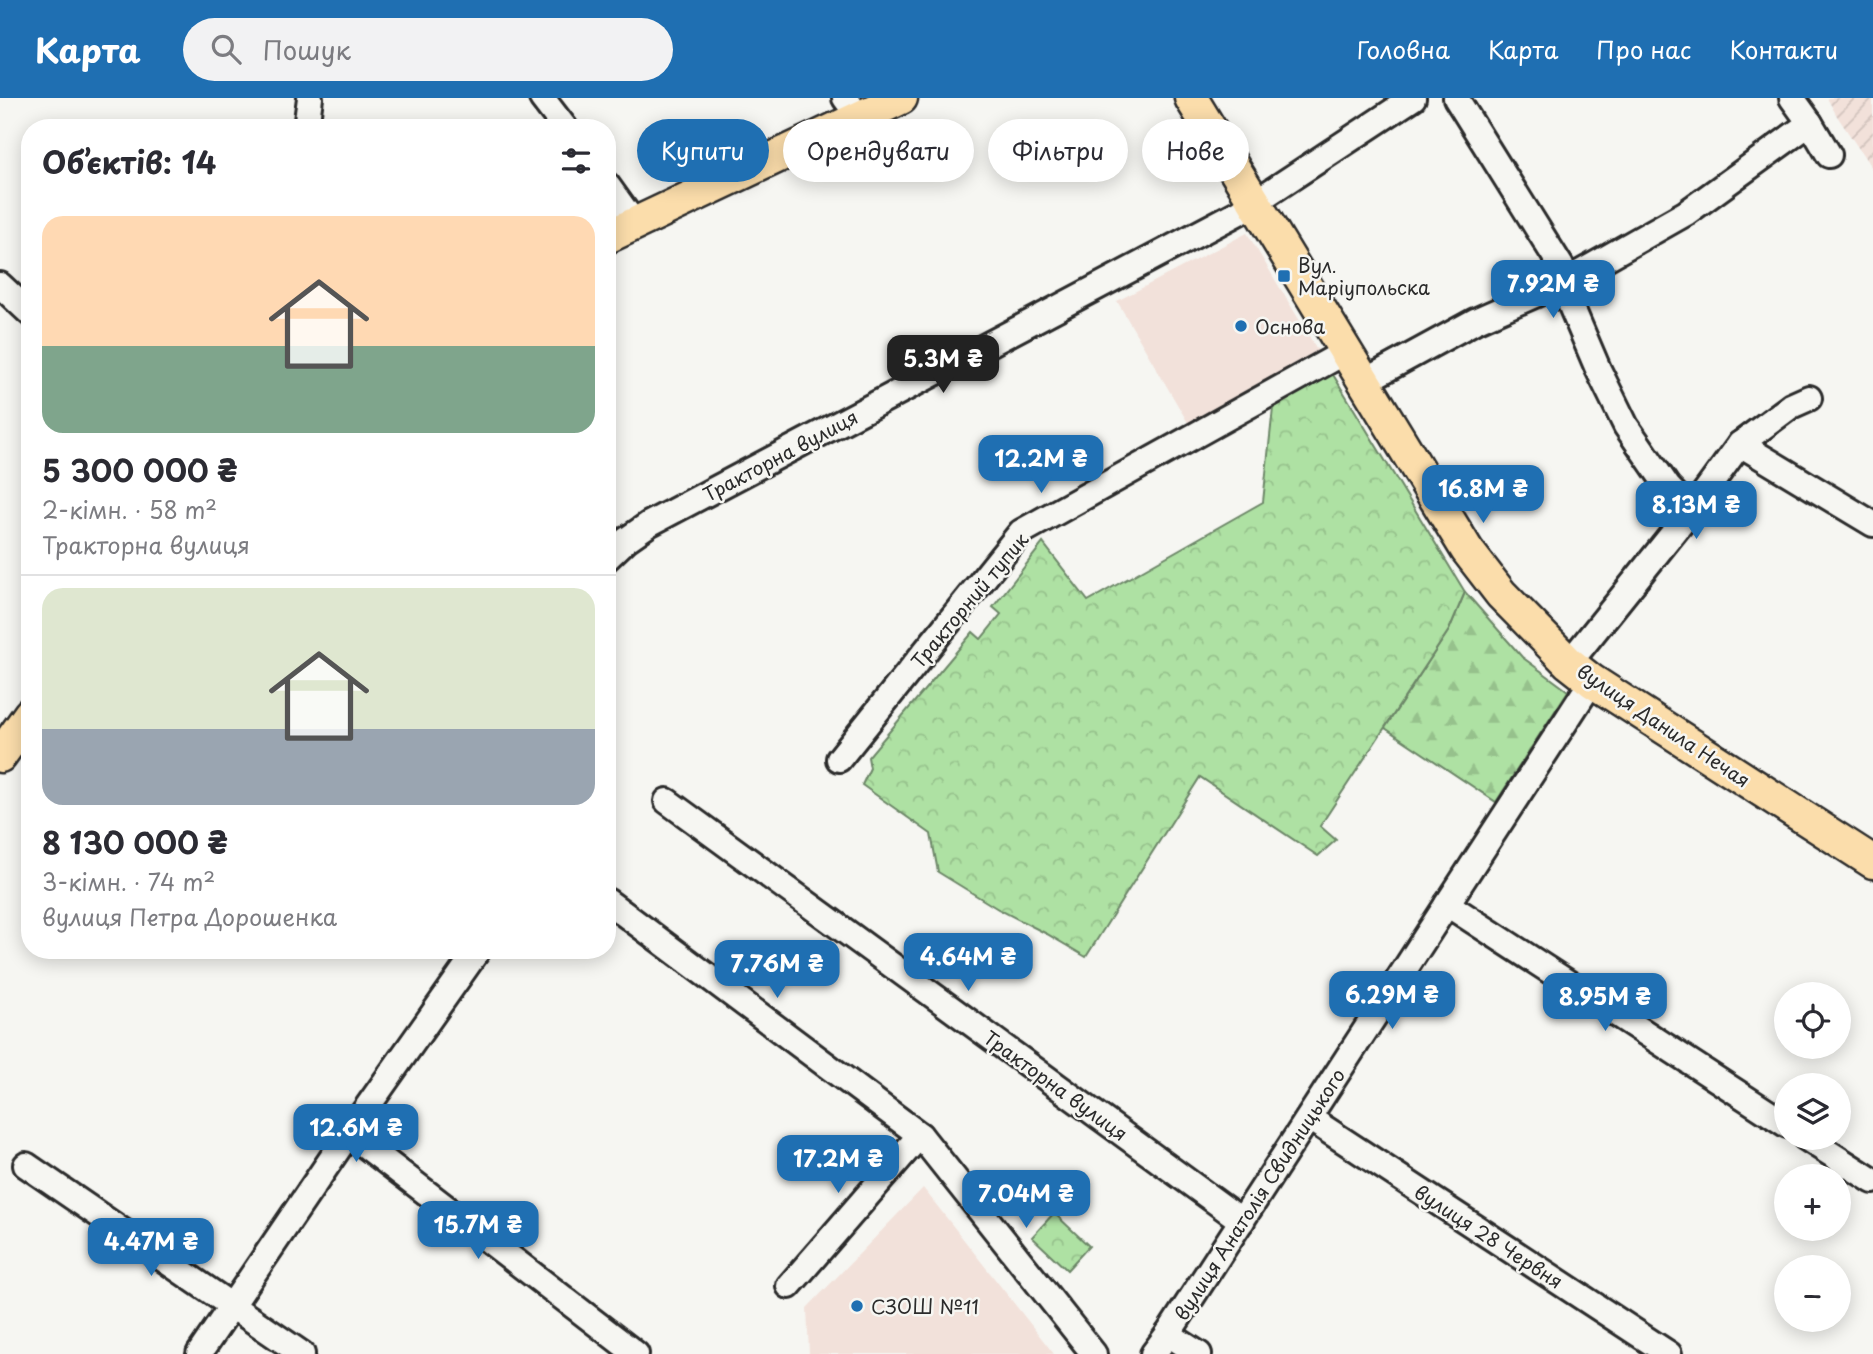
<!DOCTYPE html>
<html lang="uk">
<head>
<meta charset="utf-8">
<style>
  body { margin:0; font-family:"Playpen Sans",sans-serif; background:#f2f2f3; color:#2b2b33; height:100vh; display:flex; flex-direction:column; font-size:26px; white-space:nowrap }
  * { box-sizing:border-box; margin:0 }
  p { font-size:23px; color:#7c7c81 }
  .icon { flex:none; width:38px; height:38px; fill:none; stroke:currentColor; stroke-width:2; stroke-linecap:round; stroke-linejoin:round }
  .map { position:relative; flex:1; overflow:hidden }
  .side { position:absolute; left:21px; top:21px; width:595px; height:840px; display:flex; flex-direction:column; background:#fff; border-radius:28px; box-shadow:0 4px 18px #0003 }
  .side>* { flex:none }
  .guide { position:absolute; left:637px; top:21px; width:665px; height:63px; display:flex; gap:14px }
  .buttons { position:absolute; left:1774px; top:884px; display:grid; gap:14px }
  .buttons a { display:grid; place-items:center; width:77px; height:77px; border-radius:50%; background:#fff; box-shadow:0 4px 18px #0003; font-size:35px }
  .price { position:absolute; translate:-50% -60px; padding:0 16px; border-radius:14px; background:#1f6fb2; color:#fff; font-size:23px; line-height:46px; filter:drop-shadow(0 2px 4px #0008) }
  .price::after { content:''; position:absolute; left:50%; top:42px; width:21px; height:16px; margin-left:-10px; background:inherit; clip-path:polygon(0 0,100% 0,50% 100%) }
  .price.active { background:#222; color:#fff }
  ul { padding:0; list-style:none }
  li { display:grid; align-content:center; gap:14px; height:371px; padding:0 21px }
  li+li { border-top:2px solid #e1e1e2 }
  li span { display:grid; place-items:center; height:217px; border-radius:21px; color:#555 }
  li>.icon { margin-inline-start:auto }
  span .icon { width:126px; height:126px; fill:#fffc; stroke-width:1 }
  li b { font-size:30px }
  h2 { display:flex; justify-content:space-between; align-items:center; height:84px; padding:0 21px; font-size:30px }
  .pill { padding:0 24px; border-radius:32px; background:#fff; box-shadow:0 4px 18px #0003; font-size:24px; line-height:63px }
  .pill.active { background:#1f6fb2; color:#fff }
  header { display:flex; align-items:center; gap:42px; box-sizing:border-box; height:98px; padding:0 35px; background:#1f6fb2; color:#fff }
  header strong { font-size:33px }
  nav { display:flex; gap:38px; margin-inline-start:auto; font-size:24px }
  .search { width:490px; height:63px; background:#f2f2f3; display:flex; align-items:center; gap:18px; box-sizing:border-box; padding:0 24px; border-radius:38px; color:#7c7c81; font-size:26px }
  .map>svg:first-child { display:block }
  .built { fill:#f2e1da }
  .industrial { fill:url(#industrial-furrows) }
  .forest { fill:url(#forest-firs); stroke:#6c8667; stroke-width:2 }
  .park { fill:url(#park-crowns); stroke:#6c8667; stroke-width:2 }
  .lines { fill:none; stroke-linecap:round; stroke-linejoin:round }
  .minor-casing { stroke:#2b2b2b; stroke-width:30 }
  .major-casing { stroke:#2b2b2b; stroke-width:37 }
  .minor { stroke:#f6f6f2; stroke-width:24 }
  .major { stroke:#fbddab; stroke-width:32 }
  .poi-dot { fill:#1f6fb2; stroke:#f6f6f2; stroke-width:2.5 }
  .labels { text-anchor:middle; dominant-baseline:central; stroke-width:5; stroke-linejoin:round; paint-order:stroke }
  .poi-label { font-size:19px; fill:#2b2b2b; stroke:#f6f6f2; text-anchor:start }
  .street-label { font-size:19px; fill:#2b2b2b; stroke:#f6f6f2 }
</style>
</head>
<body>
<header>
<strong>Карта</strong>
<div class="search"><svg class="icon" aria-label="search" viewBox="0 0 24 24"><circle cx="10" cy="10" r="6"/><path d="M15 15l6 6"/></svg>Пошук</div>
<nav><a>Головна</a><a>Карта</a><a>Про нас</a><a>Контакти</a></nav>
</header>
<div class="map">
<svg width="1873" height="1256" viewBox="0 0 1873 1256">
  <defs>
    <pattern id="industrial-furrows" width="10" height="10" patternUnits="userSpaceOnUse" patternTransform="scale(1.75)"><rect width="10" height="10" fill="#f2e1da"/><path d="M-1 1l2-2M0 10L10 0M9 11l2-2" fill="none" stroke="#d0c1bb"/></pattern>
    <pattern id="forest-firs" width="22" height="20" patternUnits="userSpaceOnUse" patternTransform="scale(1.75)"><rect width="22" height="20" fill="#aee1a3"/><path d="M5 1l3.5 6h-7zM16 11l3.5 6h-7z" fill="#96c18c"/></pattern>
    <pattern id="park-crowns" width="20" height="18" patternUnits="userSpaceOnUse" patternTransform="scale(1.75)"><rect width="20" height="18" fill="#aee1a3"/><path d="M2 6a3 3 0 1 1 6 0M12 15a3 3 0 1 1 6 0" fill="none" stroke="#96c18c"/></pattern>
  </defs>
  <rect width="100%" height="100%" fill="#f6f6f2"/>
  <filter id="ink" filterUnits="userSpaceOnUse"><feTurbulence type="fractalNoise" baseFrequency=".0143" numOctaves="2"/><feDisplacementMap in="SourceGraphic" scale="14" xChannelSelector="R" yChannelSelector="G"/><feConvolveMatrix kernelMatrix="1 2 1 2 8 2 1 2 1" color-interpolation-filters="sRGB"/></filter>
  <g filter="url(#ink)">
    <g class="built">
      <polygon points="1247,135 1321,258 1191,330 1117,203"/>
      <polygon points="923,1090 1054,1256 809,1256 807,1210"/>
    </g>
    <polygon class="industrial" points="1827,0 1873,0 1873,72 1837,18"/>
    <polygon class="forest" points="1465,494 1522,559 1568,593 1496,704 1385,630 1449,532"/>
    <g class="park">
      <polygon points="1332,275 1465,494 1449,532 1320,728 1336,742 1318,758 1200,679 1086,859 1047,836 998,811 938,774 931,736 862,687 870,670 868,659 973,534 981,541 1001,516 993,509 1043,445 1088,503 1263,404 1273,310"/>
      <polygon points="1054,1115 1089,1148 1067,1172 1032,1139"/>
    </g>
    <g class="lines">
      <defs>
        <g id="minor">
          <polyline points="542,0 565,30"/>
          <polyline points="845,0 859,19"/>
          <polyline points="1456,0 1561,168 1566,196 1598,271 1626,328 1668,389 1691,413"/>
          <polyline points="1810,25 1829,57"/>
          <polyline points="306,30 310,0"/>
          <polyline points="607,87 635,126"/>
          <polyline points="0,187 30,215"/>
          <polyline points="1365,283 1475,223 1564,184 1686,115 1810,25 1792,0"/>
          <polyline points="1740,346 1873,426"/>
          <polyline points="607,460 626,442 649,426 1243,112 1413,0"/>
          <polyline points="1569,565 1691,413 1740,346 1791,308 1809,300"/>
          <polyline points="839,661 1021,434 1347,253"/>
          <polyline points="667,703 1242,1123"/>
          <polyline points="607,803 920,1037 1094,1256"/>
          <polyline points="1447,806 1787,1027"/>
          <polyline points="1309,1020 1669,1256"/>
          <polyline points="349,1035 636,1256"/>
          <polyline points="1806,1040 1873,1083"/>
          <polyline points="26,1067 302,1256"/>
          <polyline points="789,1188 920,1037"/>
          <polyline points="1168,1236 1199,1256"/>
          <polyline points="199,1256 349,1035 478,852"/>
          <polyline points="1153,1256 1168,1236 1592,583"/>
        </g>
        <g id="major">
          <polyline points="1191,0 1467,452 1501,496 1569,565 1592,583 1873,764"/>
          <polyline points="607,139 901,0"/>
          <polyline points="0,658 30,616"/>
        </g>
      </defs>
      <use href="#minor" class="minor-casing"/>
      <use href="#major" class="major-casing"/>
      <use href="#minor" class="minor"/>
      <use href="#major" class="major"/>
    </g>
  </g>
  <g class="poi-dot">
    <rect x="1277" y="171" width="14" height="14" rx="3.5"/>
    <circle cx="1241" cy="228" r="7"/>
    <circle cx="857" cy="1208" r="7"/>
  </g>
  <g class="labels">
    <g class="poi-label">
      <text x="1298" y="167">Вул.<tspan x="1298" dy="22">Маріупольска</tspan></text>
      <text x="1255" y="228">Основа</text>
      <text x="871" y="1208">СЗОШ №11</text>
    </g>
    <g class="street-label">
      <text transform="translate(780 357) rotate(-28)">Тракторна вулиця</text>
      <text transform="translate(969 502) rotate(-50)">Тракторний тупик</text>
      <text transform="translate(1664 627) rotate(34)">вулиця Данила Нечая</text>
      <text transform="translate(1056 987) rotate(36)">Тракторна вулиця</text>
      <text transform="translate(1259 1096) rotate(-57)">вулиця Анатолія Свидницького</text>
      <text transform="translate(1489 1138) rotate(33)">вулиця 28 Червня</text>
    </g>
  </g>
</svg>
<div class="buttons">
<a><svg class="icon" aria-label="locate" viewBox="0 0 24 24"><circle cx="12" cy="12" r="6"/><path d="M12 2v4M12 18v4M2 12h4M18 12h4"/></svg></a>
<a><svg class="icon" aria-label="layers" viewBox="0 0 24 24"><path d="M12 4l9 5-9 5-9-5zM3 14l9 5 9-5"/></svg></a>
<a>+</a>
<a>−</a>
</div>
<b class="price" style="left:1553px;top:222px">7.92M ₴</b>
<b class="price active" style="left:943px;top:297px">5.3M ₴</b>
<b class="price" style="left:1041px;top:397px">12.2M ₴</b>
<b class="price" style="left:1483px;top:427px">16.8M ₴</b>
<b class="price" style="left:1696px;top:443px">8.13M ₴</b>
<b class="price" style="left:968px;top:895px">4.64M ₴</b>
<b class="price" style="left:777px;top:902px">7.76M ₴</b>
<b class="price" style="left:1392px;top:933px">6.29M ₴</b>
<b class="price" style="left:1605px;top:935px">8.95M ₴</b>
<b class="price" style="left:356px;top:1066px">12.6M ₴</b>
<b class="price" style="left:838px;top:1097px">17.2M ₴</b>
<b class="price" style="left:1026px;top:1132px">7.04M ₴</b>
<b class="price" style="left:478px;top:1163px">15.7M ₴</b>
<b class="price" style="left:151px;top:1180px">4.47M ₴</b>
<div class="guide">
<a class="pill active">Купити</a>
<a class="pill">Орендувати</a>
<a class="pill">Фільтри</a>
<a class="pill">Нове</a>
</div>
<section class="side">
<h2>Об’єктів: 14<svg class="icon" aria-label="filters" viewBox="0 0 24 24"><path d="M4 7h16M4 17h16"/><circle cx="9" cy="7" r="2"/><circle cx="15" cy="17" r="2"/></svg></h2>
<ul>
<li><span style="background:linear-gradient(#ffd9b3 60%,#7fa58c 0)"><svg class="icon" aria-label="home" viewBox="0 0 24 24"><path d="M3 11l9-7 9 7M6 9v11h12V9"/></svg></span><div><b>5 300 000 ₴</b><p>2-кімн. · 58 m²</p><p>Тракторна вулиця</p></div></li>
<li><span style="background:linear-gradient(#dfe7d0 65%,#9aa5b1 0)"><svg class="icon" aria-label="home" viewBox="0 0 24 24"><path d="M3 11l9-7 9 7M6 9v11h12V9"/></svg></span><div><b>8 130 000 ₴</b><p>3-кімн. · 74 m²</p><p>вулиця Петра Дорошенка</p></div></li>
</ul>
</section>
</div>
</body>
</html>
